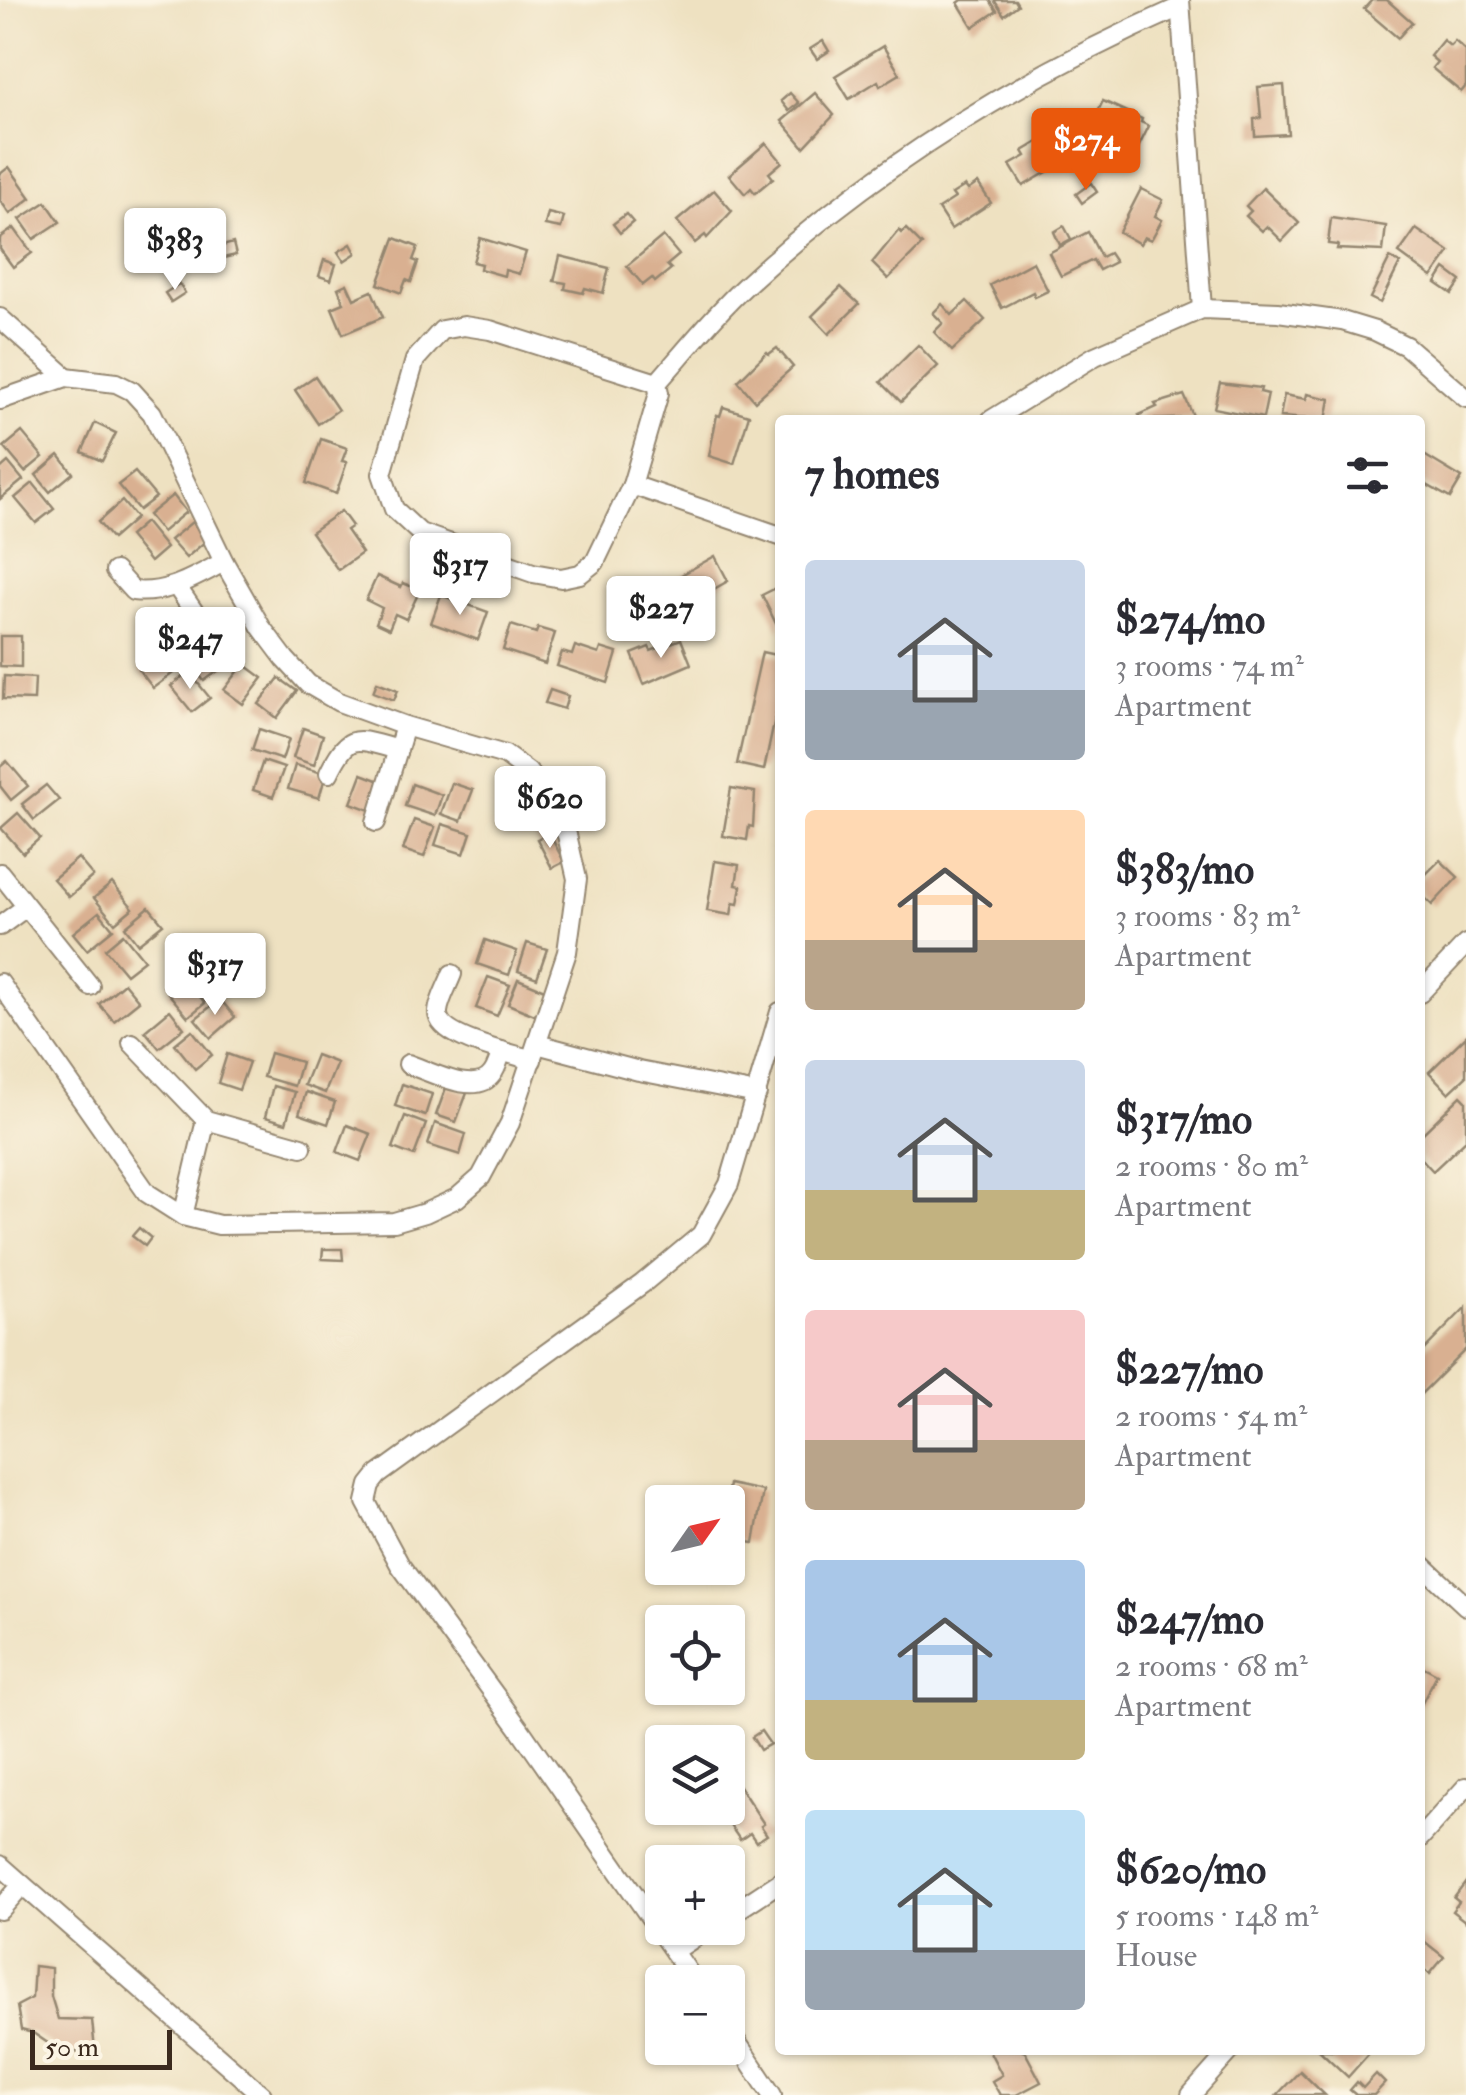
<!DOCTYPE html>
<html lang="en">
<head>
<meta charset="utf-8">
<style>
  body { margin:0; font-family:"IM FELL Double Pica",serif; background:#f2f2f3; color:#2b2b33; height:100vh; display:flex; flex-direction:column; font-size:38px; white-space:nowrap }
  * { box-sizing:border-box; margin:0 }
  p { font-size:32px; color:#7c7c81 }
  .icon { flex:none; width:55px; height:55px; fill:none; stroke:currentColor; stroke-width:2; stroke-linecap:round; stroke-linejoin:round }
  .map { position:relative; flex:1; overflow:hidden }
  .drawer { position:absolute; left:775px; top:415px; width:650px; height:1640px; display:flex; flex-direction:column; background:#fff; border-radius:10px; box-shadow:0 2px 8px #0004 }
  .drawer>* { flex:none }
  .needle { width:65px; rotate:56deg }
  .buttons { position:absolute; left:645px; top:1485px; display:grid; gap:20px }
  .buttons a { display:grid; place-items:center; width:100px; height:100px; border-radius:10px; background:#fff; box-shadow:0 2px 8px #0004; font-size:50px }
  .scale { position:absolute; left:30px; bottom:25px; width:142px; box-sizing:border-box; padding-left:10px; border:5px solid #3b2a1e; border-top:0; font-size:28px; line-height:35px; white-space:nowrap; color:#3b2a1e; -webkit-text-stroke:8px #fcf5e5; paint-order:stroke }
  .price { position:absolute; translate:-50% -85px; padding:0 22px; border-radius:10px; background:#fff; color:#222; font-size:32px; line-height:65px; filter:drop-shadow(0 2px 5px #0008) }
  .price::after { content:''; position:absolute; left:50%; top:60px; width:30px; height:22px; margin-left:-15px; background:inherit; clip-path:polygon(0 0,100% 0,50% 100%) }
  .price.active { background:#ea580c; color:#fff }
  ul { padding:0; list-style:none }
  li { display:flex; align-items:center; gap:30px; height:250px; padding:0 30px }
  li span { display:grid; place-items:center; flex:none; width:280px; height:200px; border-radius:10px; color:#555 }
  li>.icon { margin-inline-start:auto }
  span .icon { width:120px; height:120px; fill:#fffc; stroke-width:1 }
  li b { font-size:42px }
  h2 { display:flex; justify-content:space-between; align-items:center; height:120px; padding:0 30px; font-size:42px }
  .map>svg:first-child { display:block }
  .building { fill:#d9b091 }
  .lines { fill:none; stroke-linecap:round; stroke-linejoin:round }
  .street-casing { stroke:#948670; stroke-width:22 }
  .street { stroke:#fff; stroke-width:18 }
</style>
</head>
<body>
<div class="map">
<svg width="1466" height="2095" viewBox="0 0 1466 2095">
  <rect width="100%" height="100%" fill="#fcf5e5"/>
  <filter id="ink" filterUnits="userSpaceOnUse"><feTurbulence type="fractalNoise" baseFrequency=".01" numOctaves="2"/><feDisplacementMap in="SourceGraphic" scale="20" xChannelSelector="R" yChannelSelector="G"/><feConvolveMatrix kernelMatrix="1 2 1 2 8 2 1 2 1" color-interpolation-filters="sRGB"/></filter>
  <filter id="wash" filterUnits="userSpaceOnUse"><feTurbulence type="fractalNoise" baseFrequency=".0048" numOctaves="4" result="noise"/><feDisplacementMap in="SourceGraphic" scale="40" xChannelSelector="R" yChannelSelector="G"/><feGaussianBlur stdDeviation="2.25" result="paint"/><feColorMatrix in="noise" values="0 0 0 0 0 0 0 0 0 0 0 0 0 0 0 0 0 1.4 0 .05"/><feComposite in="paint" operator="in"/></filter>
  <g filter="url(#wash)">
    <rect width="100%" height="100%" fill="#eee1c1"/>
    <g id="blocks">
      <g class="building">
        <polygon points="962,0 990,0 997,11 973,27 958,3"/>
        <polygon points="994,0 1015,0 1018,5 1004,15"/>
        <polygon points="1372,0 1387,0 1412,22 1398,38 1364,9"/>
        <polygon points="1443,40 1450,46 1455,41 1466,51 1466,86 1461,92 1432,68 1437,62 1430,56"/>
        <polygon points="823,41 829,51 817,59 810,49"/>
        <polygon points="883,46 900,74 880,86 878,81 849,99 835,76"/>
        <polygon points="1284,85 1288,134 1255,136 1254,119 1261,118 1258,87"/>
        <polygon points="790,93 799,103 789,111 781,101"/>
        <polygon points="815,93 834,115 804,147 782,121"/>
        <polygon points="1103,101 1142,119 1141,122 1149,126 1137,150 1091,125"/>
        <polygon points="1040,141 1043,146 1052,141 1064,162 1023,186 1010,165 1026,156 1023,151"/>
        <polygon points="766,143 782,162 769,173 773,178 755,193 751,188 745,194 729,175"/>
        <polygon points="9,167 31,198 10,214 0,200 0,174"/>
        <polygon points="978,183 991,203 951,229 938,209 955,198 952,194 965,186 968,190"/>
        <polygon points="1091,183 1097,192 1082,203 1076,194"/>
        <polygon points="1263,188 1299,223 1282,241 1267,226 1262,231 1246,216 1251,211 1246,206"/>
        <polygon points="1141,189 1163,200 1155,216 1162,220 1151,240 1144,237 1140,244 1119,232"/>
        <polygon points="714,190 732,211 707,238 705,235 695,243 677,221"/>
        <polygon points="46,202 60,222 34,239 20,219"/>
        <polygon points="548,213 564,217 561,228 545,225"/>
        <polygon points="626,214 633,222 620,233 613,224"/>
        <polygon points="1331,218 1386,226 1383,251 1337,249 1338,245 1328,244"/>
        <polygon points="1064,226 1071,239 1060,245 1054,232"/>
        <polygon points="14,228 32,253 13,267 0,249 0,238"/>
        <polygon points="906,229 922,245 888,279 872,263 899,230 902,233"/>
        <polygon points="1416,229 1450,252 1432,277 1399,253"/>
        <polygon points="1088,232 1101,257 1109,253 1115,262 1099,270 1093,260 1061,276 1049,253"/>
        <polygon points="663,236 679,255 667,265 671,269 655,282 652,278 643,285 627,266"/>
        <polygon points="395,238 418,247 413,260 418,262 411,282 406,280 401,293 378,284"/>
        <polygon points="480,238 526,252 519,274 505,270 504,276 480,269 481,264 473,262"/>
        <polygon points="233,243 236,255 219,259 215,248"/>
        <polygon points="351,244 356,253 344,261 338,252"/>
        <polygon points="195,245 201,265 191,268 185,248"/>
        <polygon points="560,256 609,268 603,293 585,288 583,293 565,289 566,283 554,281"/>
        <polygon points="1390,258 1400,263 1380,303 1370,298"/>
        <polygon points="324,260 336,264 331,280 319,276"/>
        <polygon points="1033,262 1048,291 1035,297 1033,292 1002,308 990,285"/>
        <polygon points="1445,269 1461,281 1452,294 1436,283"/>
        <polygon points="179,284 185,293 171,302 165,293"/>
        <polygon points="347,284 354,299 372,291 383,317 343,334 332,308 344,303 338,288"/>
        <polygon points="841,287 859,304 829,334 812,316"/>
        <polygon points="967,301 985,320 952,351 934,332 943,323 933,313 942,304 952,315"/>
        <polygon points="918,345 938,366 901,402 881,382"/>
        <polygon points="777,348 793,367 755,401 738,381 767,352 769,354"/>
        <polygon points="315,376 338,410 318,424 295,390"/>
        <polygon points="1220,383 1261,388 1260,392 1268,394 1263,418 1214,408"/>
        <polygon points="1307,394 1330,399 1326,420 1280,417 1284,395 1306,399"/>
        <polygon points="1184,395 1194,418 1142,420 1139,415 1157,407 1155,404"/>
        <polygon points="723,407 749,415 734,464 709,456 717,415 720,416"/>
        <polygon points="95,423 116,433 102,461 82,452"/>
        <polygon points="22,432 43,457 25,472 4,447"/>
        <polygon points="321,439 347,448 342,461 347,462 336,494 306,483"/>
        <polygon points="59,455 73,473 50,492 36,475"/>
        <polygon points="1424,455 1462,478 1450,498 1420,481 1420,462"/>
        <polygon points="8,462 23,480 0,499 0,469"/>
        <polygon points="135,472 156,497 139,510 118,485"/>
        <polygon points="33,483 54,509 36,523 15,498"/>
        <polygon points="173,495 186,512 162,532 148,515"/>
        <polygon points="122,501 136,518 112,539 98,522"/>
        <polygon points="341,511 352,526 346,530 362,553 338,570 311,532"/>
        <polygon points="145,522 166,548 150,562 129,536"/>
        <polygon points="192,522 207,540 186,558 170,540"/>
        <polygon points="715,556 728,581 682,607 669,582"/>
        <polygon points="377,576 401,587 403,583 420,590 406,619 395,614 389,629 376,623 382,608 366,600"/>
        <polygon points="780,586 780,632 762,595"/>
        <polygon points="441,595 488,612 478,640 431,623"/>
        <polygon points="178,620 198,646 182,659 161,634"/>
        <polygon points="511,625 536,633 538,628 555,633 545,664 503,650"/>
        <polygon points="0,636 21,636 21,667 0,666"/>
        <polygon points="681,639 691,664 644,684 632,654 649,647 651,651"/>
        <polygon points="216,645 229,663 204,681 191,664"/>
        <polygon points="575,646 599,654 601,648 617,653 608,683 557,666 562,652 572,655"/>
        <polygon points="167,650 180,668 153,688 139,670"/>
        <polygon points="762,652 780,656 780,695 764,770 737,764"/>
        <polygon points="244,664 263,678 243,704 224,690"/>
        <polygon points="189,672 210,698 192,712 171,686"/>
        <polygon points="4,676 35,678 34,700 3,699"/>
        <polygon points="279,678 297,691 277,718 259,704"/>
        <polygon points="377,682 398,690 394,700 373,692"/>
        <polygon points="550,690 568,696 564,709 545,703"/>
        <polygon points="303,728 323,735 314,765 293,758"/>
        <polygon points="259,729 289,739 282,760 252,750"/>
        <polygon points="7,761 28,786 11,800 0,786 0,767"/>
        <polygon points="263,761 284,768 273,797 253,790"/>
        <polygon points="295,765 326,774 319,798 288,789"/>
        <polygon points="362,774 383,782 372,811 351,803"/>
        <polygon points="452,783 473,790 461,821 441,814"/>
        <polygon points="412,784 442,795 435,816 405,806"/>
        <polygon points="46,785 59,800 34,820 22,804"/>
        <polygon points="731,788 755,792 753,827 749,826 747,840 723,836"/>
        <polygon points="18,813 40,838 23,853 1,828"/>
        <polygon points="414,820 435,827 424,857 403,850"/>
        <polygon points="442,824 471,833 464,854 435,845"/>
        <polygon points="549,833 564,862 552,868 537,839"/>
        <polygon points="78,858 93,876 69,897 53,879"/>
        <polygon points="1440,860 1458,877 1432,905 1420,893 1420,880"/>
        <polygon points="715,861 739,865 736,885 741,886 738,904 733,903 731,915 707,911"/>
        <polygon points="112,883 133,908 115,923 94,898"/>
        <polygon points="149,907 163,924 138,944 125,927"/>
        <polygon points="99,912 113,929 87,950 73,933"/>
        <polygon points="123,934 144,960 126,974 105,949"/>
        <polygon points="485,940 517,951 509,975 477,964"/>
        <polygon points="527,943 547,949 537,978 518,971"/>
        <polygon points="488,977 510,985 497,1016 476,1008"/>
        <polygon points="185,978 205,1003 188,1017 168,993"/>
        <polygon points="518,979 547,991 537,1016 508,1004"/>
        <polygon points="124,983 139,1001 114,1021 99,1004"/>
        <polygon points="220,999 235,1017 211,1038 195,1019"/>
        <polygon points="170,1010 184,1028 159,1048 145,1031"/>
        <polygon points="192,1030 212,1055 195,1069 175,1044"/>
        <polygon points="1466,1036 1466,1077 1449,1093 1429,1072"/>
        <polygon points="270,1053 301,1062 294,1086 263,1077"/>
        <polygon points="227,1054 249,1062 239,1090 218,1083"/>
        <polygon points="316,1055 337,1063 325,1093 304,1085"/>
        <polygon points="402,1084 432,1094 425,1116 395,1106"/>
        <polygon points="447,1085 467,1093 456,1122 436,1115"/>
        <polygon points="273,1086 295,1092 286,1123 265,1117"/>
        <polygon points="306,1092 335,1102 328,1124 299,1114"/>
        <polygon points="1461,1096 1466,1101 1466,1140 1433,1171 1420,1157 1420,1136"/>
        <polygon points="405,1116 426,1124 414,1156 393,1148"/>
        <polygon points="435,1123 466,1134 460,1155 428,1145"/>
        <polygon points="347,1125 371,1134 360,1161 337,1152"/>
        <polygon points="139,1228 151,1238 145,1246 132,1236"/>
        <polygon points="323,1249 342,1249 343,1260 322,1259"/>
        <polygon points="1466,1307 1466,1349 1420,1395 1420,1354"/>
        <polygon points="729,1484 763,1491 754,1543 728,1539 726,1502"/>
        <polygon points="1420,1665 1437,1674 1420,1707"/>
        <polygon points="761,1731 770,1744 760,1750 752,1737"/>
        <polygon points="739,1786 764,1824 761,1826 767,1835 756,1842 750,1833 740,1840 718,1808 728,1808 728,1794"/>
        <polygon points="1466,1882 1466,1922 1452,1911 1459,1902 1454,1898"/>
        <polygon points="1420,1938 1444,1957 1430,1974 1424,1969 1420,1974"/>
        <polygon points="34,1966 51,1968 51,1996 58,2019 92,2020 95,2051 61,2052 33,2033 21,2030 17,2006 32,1998"/>
        <polygon points="989,2050 1024,2050 1041,2082 1016,2095 1000,2095 992,2081 1002,2075"/>
        <polygon points="1319,2050 1372,2050 1348,2077"/>
        <polygon points="1300,2071 1325,2095 1277,2095"/>
        <polygon points="1376,2074 1385,2083 1374,2095 1356,2095 1350,2090 1357,2082 1363,2088"/>
      </g>
    </g>
  </g>
  <g filter="url(#ink)">
    <use href="#blocks" fill-opacity="0" stroke="#948670" stroke-width="2.5"/>
    <g class="lines">
      <defs>
        <g id="street">
          <polyline points="1180,0 1202,309"/>
          <polyline points="0,318 66,377"/>
          <path d="M657,383l-167,-53 -26,-4 -22,4 -27,30 -33,114 12,35 26,24 113,40 28,5 19,-4 15,-12 37,-77 27,-92 -2,-10c28,-32 56,-67 87,-96 128,-119 277,-210 436,-280"/>
          <polyline points="0,400 66,377 116,383 132,391 152,413 224,562 261,627 285,659 308,684 339,702 405,726 505,755 528,772 551,802 567,835 577,879 567,952 510,1123 481,1177 457,1198 425,1213 394,1222 219,1225 183,1216 147,1193 0,983"/>
          <polyline points="991,420 1095,356 1202,309 1278,312 1342,321 1375,331 1406,346 1466,398"/>
          <polyline points="632,485 780,536"/>
          <path d="M115,571l18,20c34,4 61,-14 91,-29"/>
          <polyline points="177,587 214,641"/>
          <path d="M329,773c21,-43 27,-34 69,-23"/>
          <polyline points="376,822 405,726"/>
          <polyline points="0,873 90,986"/>
          <polyline points="0,926 26,907"/>
          <path d="M452,974c-4,11 -13,26 -14,38 -2,26 73,41 94,48"/>
          <polyline points="1420,993 1466,944"/>
          <polyline points="132,1043 206,1120 302,1147"/>
          <polyline points="537,1044 639,1071 757,1094"/>
          <path d="M408,1064c21,7 68,33 84,10 5,-6 7,-16 10,-23"/>
          <polyline points="183,1216 206,1120"/>
          <polyline points="1420,1563 1466,1606"/>
          <polyline points="1420,1838 1466,1787"/>
          <polyline points="0,1865 262,2095"/>
          <polyline points="0,1910 22,1885"/>
          <polyline points="728,1916 780,1882"/>
          <polyline points="674,1951 709,1928"/>
          <polyline points="695,1982 519,1728 400,1565 366,1502 370,1485 378,1475 642,1284 701,1235 729,1184 780,1012"/>
          <polyline points="728,2029 772,2095"/>
          <polyline points="1191,2095 1231,2050"/>
        </g>
      </defs>
      <use href="#street" class="street-casing"/>
      <use href="#street" class="street"/>
    </g>
  </g>
</svg>
<div class="buttons">
<a><svg class="needle" viewBox="-14 -14 28 28"><path d="M0-13l5 13h-10z" fill="#e53935"/><path d="M0 13l5-13h-10z" fill="#7c7c81"/></svg></a>
<a><svg class="icon" aria-label="locate" viewBox="0 0 24 24"><circle cx="12" cy="12" r="6"/><path d="M12 2v4M12 18v4M2 12h4M18 12h4"/></svg></a>
<a><svg class="icon" aria-label="layers" viewBox="0 0 24 24"><path d="M12 4l9 5-9 5-9-5zM3 14l9 5 9-5"/></svg></a>
<a>+</a>
<a>−</a>
</div>
<div class="scale">50 m</div>
<b class="price active" style="left:1086px;top:193px">$274</b>
<b class="price" style="left:175px;top:293px">$383</b>
<b class="price" style="left:460px;top:618px">$317</b>
<b class="price" style="left:661px;top:661px">$227</b>
<b class="price" style="left:190px;top:692px">$247</b>
<b class="price" style="left:550px;top:851px">$620</b>
<b class="price" style="left:215px;top:1018px">$317</b>
<section class="drawer">
<h2>7 homes<svg class="icon" aria-label="filters" viewBox="0 0 24 24"><path d="M4 7h16M4 17h16"/><circle cx="9" cy="7" r="2"/><circle cx="15" cy="17" r="2"/></svg></h2>
<ul>
<li><span style="background:linear-gradient(#c9d6e8 65%,#9aa5b1 0)"><svg class="icon" aria-label="home" viewBox="0 0 24 24"><path d="M3 11l9-7 9 7M6 9v11h12V9"/></svg></span><div><b>$274/mo</b><p>3 rooms · 74 m²</p><p>Apartment</p></div></li>
<li><span style="background:linear-gradient(#ffd9b3 65%,#b9a48a 0)"><svg class="icon" aria-label="home" viewBox="0 0 24 24"><path d="M3 11l9-7 9 7M6 9v11h12V9"/></svg></span><div><b>$383/mo</b><p>3 rooms · 83 m²</p><p>Apartment</p></div></li>
<li><span style="background:linear-gradient(#c9d6e8 65%,#c2b280 0)"><svg class="icon" aria-label="home" viewBox="0 0 24 24"><path d="M3 11l9-7 9 7M6 9v11h12V9"/></svg></span><div><b>$317/mo</b><p>2 rooms · 80 m²</p><p>Apartment</p></div></li>
<li><span style="background:linear-gradient(#f6c9c9 65%,#b9a48a 0)"><svg class="icon" aria-label="home" viewBox="0 0 24 24"><path d="M3 11l9-7 9 7M6 9v11h12V9"/></svg></span><div><b>$227/mo</b><p>2 rooms · 54 m²</p><p>Apartment</p></div></li>
<li><span style="background:linear-gradient(#a9c7e8 70%,#c2b280 0)"><svg class="icon" aria-label="home" viewBox="0 0 24 24"><path d="M3 11l9-7 9 7M6 9v11h12V9"/></svg></span><div><b>$247/mo</b><p>2 rooms · 68 m²</p><p>Apartment</p></div></li>
<li><span style="background:linear-gradient(#bfe0f5 70%,#9aa5b1 0)"><svg class="icon" aria-label="home" viewBox="0 0 24 24"><path d="M3 11l9-7 9 7M6 9v11h12V9"/></svg></span><div><b>$620/mo</b><p>5 rooms · 148 m²</p><p>House</p></div></li>
</ul>
</section>
</div>
</body>
</html>
